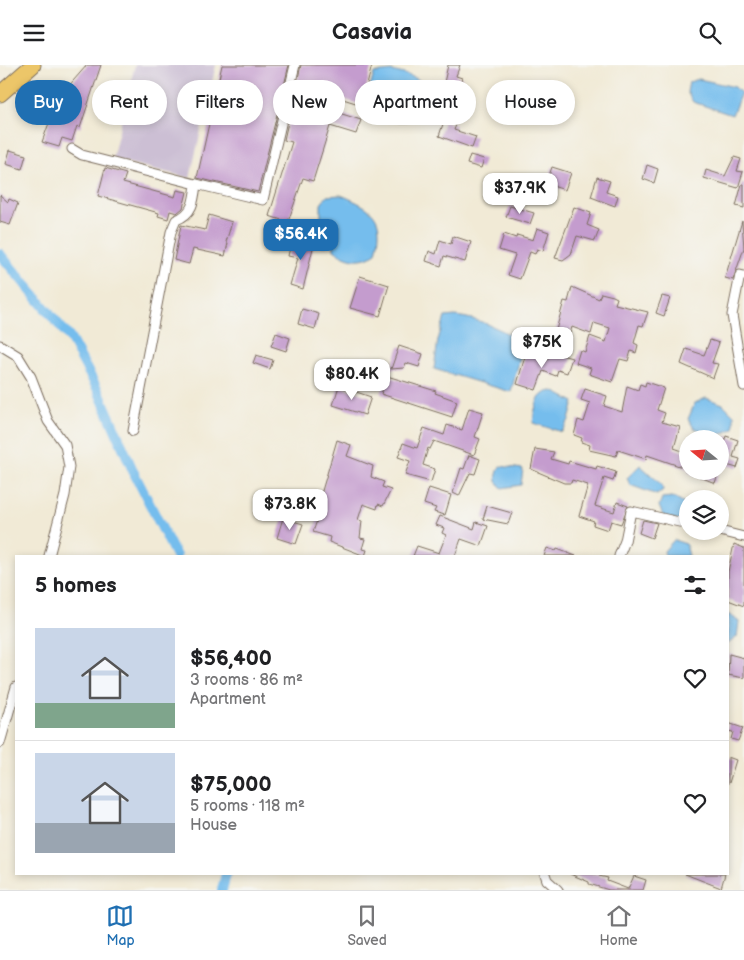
<!DOCTYPE html>
<html lang="en">
<head>
<meta charset="utf-8">
<style>
  body { margin:0; font-family:"Balsamiq Sans",sans-serif; background:#f2f2f2; color:#202124; height:100vh; display:flex; flex-direction:column; font-size:19px; white-space:nowrap }
  * { box-sizing:border-box; margin:0 }
  p { font-size:16px; color:#757577 }
  .icon { flex:none; width:28px; height:28px; fill:none; stroke:currentColor; stroke-width:2; stroke-linecap:round; stroke-linejoin:round }
  .map { position:relative; flex:1; overflow:hidden }
  .panel { position:absolute; left:15px; top:490px; width:714px; height:320px; display:flex; flex-direction:column; background:#fff; border-radius:0px; box-shadow:0 2px 8px #0003 }
  .panel>* { flex:none }
  .banner { position:absolute; left:15px; top:15px; width:715px; height:45px; display:flex; gap:10px }
  .needle { width:32px; rotate:288deg }
  .tools { position:absolute; left:679px; top:365px; display:grid; gap:10px }
  .tools a { display:grid; place-items:center; width:50px; height:50px; border-radius:50%; background:#fff; box-shadow:0 2px 8px #0003; font-size:25px }
  .price { position:absolute; translate:-50% -42px; padding:0 11px; border-radius:10px; background:#fff; color:#222; font-size:16px; line-height:32px; filter:drop-shadow(0 1px 2px #0008) }
  .price::after { content:''; position:absolute; left:50%; top:30px; width:15px; height:11px; margin-left:-8px; background:inherit; clip-path:polygon(0 0,100% 0,50% 100%) }
  .price.current { background:#1f6fb2; color:#fff }
  ul { padding:0; list-style:none }
  li { display:flex; align-items:center; gap:15px; height:125px; padding:0 20px }
  li+li { border-top:1px solid #e0e0e0 }
  li span { display:grid; place-items:center; flex:none; width:140px; height:100px; border-radius:0px; color:#555 }
  li>.icon { margin-inline-start:auto }
  span .icon { width:60px; height:60px; fill:#fffc; stroke-width:1 }
  li b { font-size:21px }
  h2 { display:flex; justify-content:space-between; align-items:center; height:60px; padding:0 20px; font-size:21px }
  .chip { padding:0 18px; border-radius:22px; background:#fff; box-shadow:0 2px 8px #0003; font-size:18px; line-height:45px }
  .chip.current { background:#1f6fb2; color:#fff }
  header { display:flex; justify-content:space-between; align-items:center; height:65px; padding:0 20px; background:#fff; font-size:22px; font-weight:700 }
  .tab-bar { display:flex; justify-content:space-around; align-items:center; height:70px; border-top:1px solid #e0e0e0; background:#fff; font-size:14px; color:#757577 }
  .tab-bar a { display:grid; justify-items:center; gap:2px }
  .tab-bar .current { color:#1f6fb2 }
  .map>svg:first-child { display:block }
  .industrial { fill:#ccbfd4 }
  .water { fill:#75bded; stroke:#587486 }
  .lines { fill:none; stroke-linecap:round; stroke-linejoin:round }
  .canal { stroke:#75bded; stroke-width:10 }
  .building { fill:#c49cce }
  .street-casing { stroke:#7b6d5e; stroke-width:11 }
  .highway-casing { stroke:#7b6d5e; stroke-width:17 }
  .street { stroke:#fff; stroke-width:9 }
  .highway { stroke:#ecc669; stroke-width:15 }
</style>
</head>
<body>
<header><svg class="icon" aria-label="menu" viewBox="0 0 24 24"><path d="M4 6h16M4 12h16M4 18h16"/></svg>Casavia<svg class="icon" aria-label="search" viewBox="0 0 24 24"><circle cx="10" cy="10" r="6"/><path d="M15 15l6 6"/></svg></header>
<div class="map">
<svg width="744" height="825" viewBox="0 0 744 825">
  <rect width="100%" height="100%" fill="#f6f6f2"/>
  <filter id="ink" filterUnits="userSpaceOnUse"><feTurbulence type="fractalNoise" baseFrequency=".02" numOctaves="2"/><feDisplacementMap in="SourceGraphic" scale="10" xChannelSelector="R" yChannelSelector="G"/><feConvolveMatrix kernelMatrix="1 2 1 2 8 2 1 2 1" color-interpolation-filters="sRGB"/></filter>
  <filter id="wash" filterUnits="userSpaceOnUse"><feTurbulence type="fractalNoise" baseFrequency=".0096" numOctaves="4" result="noise"/><feDisplacementMap in="SourceGraphic" scale="20" xChannelSelector="R" yChannelSelector="G"/><feGaussianBlur stdDeviation="1.12" result="paint"/><feColorMatrix in="noise" values="0 0 0 0 0 0 0 0 0 0 0 0 0 0 0 0 0 1.4 0 .05"/><feComposite in="paint" operator="in"/></filter>
  <g filter="url(#wash)">
    <rect width="100%" height="100%" fill="#f1ead6"/>
    <polygon class="industrial" points="135,0 216,0 190,113 112,94"/>
    <g class="water">
      <path d="M391,6c29,6 45,12 33,46 -18,6 -48,9 -59,-11l9,-33z"/>
      <polygon points="699,14 735,22 741,28 732,50 693,37 687,27 689,17"/>
      <path d="M341,130c33,14 44,21 35,58 -15,10 -28,7 -42,-3l-1,-16 -12,-16v-14l6,-8z"/>
      <path d="M455,251c26,3 46,13 69,27l-13,49 -77,-23 4,-29 7,-23z"/>
      <path d="M553,326l21,11 -5,18 -7,12 -29,-9c2,-15 3,-31 20,-32z"/>
      <polygon points="706,333 723,339 734,350 734,363 717,371 694,363 688,354 695,338"/>
      <polygon points="640,400 662,420 663,425 657,430 630,420 627,413"/>
      <path d="M500,401l23,3 -2,16 -19,3c-8,-8 -6,-12 -2,-22z"/>
      <polygon points="672,432 683,438 687,443 686,456 664,453 659,441 662,433"/>
      <polygon points="674,475 686,479 689,491 665,491 664,486"/>
      <polygon points="728,549 739,556 737,572 728,579"/>
    </g>
    <g class="lines">
      <g class="canal">
        <polyline points="0,189 70,273 98,325 134,408 176,491"/>
        <polyline points="222,825 226,809"/>
      </g>
    </g>
    <g id="blocks">
      <g class="building">
        <polygon points="87,0 101,0 80,63 77,61 72,76 62,73 59,82 42,77 52,50 46,47"/>
        <polygon points="222,0 289,0 258,127 197,113"/>
        <polygon points="301,0 372,0 362,40 343,34 339,48 361,55 356,69 330,61 313,116 303,113 288,157 269,151 292,77 284,75"/>
        <polygon points="448,0 460,0 456,11 462,13 458,27 443,22"/>
        <polygon points="444,56 456,60 454,65 476,72 472,83 439,71"/>
        <polygon points="10,85 26,90 22,104 6,99"/>
        <polygon points="470,90 484,94 481,103 467,99"/>
        <polygon points="734,92 741,94 737,106 743,107 738,123 704,113 706,105 725,111"/>
        <polygon points="647,100 658,104 654,118 643,114"/>
        <polygon points="552,102 571,108 565,125 546,119"/>
        <polygon points="105,103 126,109 123,118 175,132 177,125 187,127 183,143 177,148 170,146 168,154 158,151 159,148 98,131"/>
        <polygon points="597,112 610,116 606,127 618,131 615,141 591,132"/>
        <polygon points="742,119 744,119 744,143 736,141"/>
        <polygon points="0,130 8,137 9,134 18,138 10,160 0,157"/>
        <polygon points="510,141 534,148 530,159 506,152"/>
        <polygon points="574,142 591,148 587,160 599,165 595,176 577,171 571,189 563,195 555,193"/>
        <polygon points="209,150 232,157 226,177 228,178 225,191 193,184 189,199 174,195 181,160 205,165"/>
        <polygon points="742,156 744,183 733,215 725,213"/>
        <polygon points="537,163 549,167 543,186 537,184 535,189 530,187 520,214 508,210 515,190 499,185 504,169 516,173 517,170 533,175"/>
        <polygon points="319,167 329,170 325,182 315,179"/>
        <polygon points="453,171 471,177 465,197 444,191 441,201 426,196 429,186 436,189 440,175 451,179"/>
        <polygon points="292,174 314,179 303,224 290,220 298,193 288,191"/>
        <polygon points="360,211 389,220 380,251 350,243"/>
        <polygon points="572,222 599,234 601,228 613,231 617,233 615,239 648,247 643,261 639,260 634,278 638,280 636,288 631,286 628,296 620,294 612,317 589,309 591,303 576,298 580,285 585,287 590,271 606,277 610,263 594,258 591,269 572,262 570,269 556,265 564,236 568,237"/>
        <polygon points="662,231 670,233 664,251 656,248"/>
        <polygon points="302,244 319,249 315,264 298,259"/>
        <polygon points="276,268 290,273 286,286 271,281"/>
        <polygon points="710,275 719,278 712,298 718,299 713,313 681,299 686,284 704,290"/>
        <polygon points="399,281 423,289 419,302 406,298 404,303 391,304"/>
        <polygon points="550,287 572,293 567,308 558,305 556,311 543,306 536,325 517,319 526,288 547,295"/>
        <polygon points="256,290 273,295 270,304 253,298"/>
        <polygon points="387,311 436,326 435,328 457,336 452,352 381,329"/>
        <polygon points="646,317 664,323 657,345 665,348 662,357 680,362 674,383 688,388 688,404 647,390 646,394 618,385 616,391 589,385 590,380 581,377 582,373 574,370 578,355 584,357 590,338 581,335 585,324 607,331 604,341 622,347 627,321 638,325 640,319 645,321"/>
        <polygon points="339,321 371,332 365,350 333,340"/>
        <polygon points="469,343 483,347 475,372 480,374 474,390 434,376 430,384 428,383 423,400 435,404 431,417 405,410 410,396 398,392 403,378 417,383 424,363 444,370 447,360 462,365"/>
        <polygon points="726,371 738,375 733,392 740,394 737,403 720,398 720,381 722,382"/>
        <polygon points="337,375 351,380 347,391 373,401 371,412 384,417 382,422 391,425 383,441 378,439 377,444 363,439 358,455 362,456 360,473 365,474 362,484 367,485 365,491 329,477 330,472 313,467 323,438 319,436"/>
        <polygon points="535,384 554,387 551,394 568,399 569,396 596,404 597,401 616,407 613,416 604,413 595,441 614,447 617,437 628,441 621,459 611,456 608,465 593,460 594,456 579,451 588,420 572,415 571,418 564,418 531,404"/>
        <polygon points="469,390 480,394 475,409 470,408 459,431 453,428 461,403 464,404"/>
        <polygon points="685,406 719,406 715,418"/>
        <polygon points="429,423 451,430 445,450 434,447 436,443 424,439"/>
        <polygon points="487,441 512,448 508,459 483,454"/>
        <polygon points="440,451 474,464 476,457 488,461 481,481 461,474 455,491 413,491 417,481 439,488 446,470 442,468 444,463 436,460"/>
        <polygon points="283,453 303,459 296,479 277,473"/>
        <polygon points="643,455 657,458 652,473 639,468"/>
        <polygon points="734,479 744,483 744,541 728,535 728,507"/>
        <polygon points="547,483 556,486 557,484 576,491 544,491"/>
        <polygon points="729,589 744,593 744,613 728,610"/>
        <polygon points="728,658 743,663 738,676 731,674 733,667 728,666"/>
        <polygon points="728,692 736,695 729,718 728,718"/>
        <polygon points="570,809 600,809 599,811 608,813 607,816 628,824 634,811 646,815 643,825 609,825 589,819 589,817"/>
        <polygon points="685,809 725,809 721,823"/>
      </g>
    </g>
  </g>
  <g filter="url(#ink)">
    <use href="#blocks" fill-opacity="0" stroke="#7b6d5e" stroke-width="1"/>
    <g class="lines">
      <defs>
        <g id="street">
          <path d="M72,84l10,6 114,29c-2,17 -3,30 -20,36l-5,12 -38,199"/>
          <polyline points="196,119 263,135 295,0"/>
          <polyline points="744,211 740,210 732,250 744,321"/>
          <polyline points="0,280 18,291 31,312 48,356 65,380 69,402 65,430 49,491"/>
          <polyline points="720,466 744,472"/>
          <polyline points="619,491 625,476 631,446 688,459"/>
          <polyline points="0,678 16,622"/>
          <polyline points="545,809 547,815 558,825"/>
        </g>
        <polyline id="highway" points="0,29 33,0"/>
      </defs>
      <use href="#street" class="street-casing"/>
      <use href="#highway" class="highway-casing"/>
      <use href="#street" class="street"/>
      <use href="#highway" class="highway"/>
    </g>
  </g>
</svg>
<div class="tools">
<a><svg class="needle" viewBox="-14 -14 28 28"><path d="M0-13l5 13h-10z" fill="#e53935"/><path d="M0 13l5-13h-10z" fill="#757577"/></svg></a>
<a><svg class="icon" aria-label="layers" viewBox="0 0 24 24"><path d="M12 4l9 5-9 5-9-5zM3 14l9 5 9-5"/></svg></a>
</div>
<b class="price" style="left:520px;top:150px">$37.9K</b>
<b class="price current" style="left:301px;top:196px">$56.4K</b>
<b class="price" style="left:542px;top:304px">$75K</b>
<b class="price" style="left:352px;top:336px">$80.4K</b>
<b class="price" style="left:290px;top:466px">$73.8K</b>
<div class="banner">
<a class="chip current">Buy</a>
<a class="chip">Rent</a>
<a class="chip">Filters</a>
<a class="chip">New</a>
<a class="chip">Apartment</a>
<a class="chip">House</a>
</div>
<section class="panel">
<h2>5 homes<svg class="icon" aria-label="filters" viewBox="0 0 24 24"><path d="M4 7h16M4 17h16"/><circle cx="9" cy="7" r="2"/><circle cx="15" cy="17" r="2"/></svg></h2>
<ul>
<li><span style="background:linear-gradient(#c9d6e8 75%,#7fa58c 0)"><svg class="icon" aria-label="home" viewBox="0 0 24 24"><path d="M3 11l9-7 9 7M6 9v11h12V9"/></svg></span><div><b>$56,400</b><p>3 rooms · 86 m²</p><p>Apartment</p></div><svg class="icon" aria-label="heart" viewBox="0 0 24 24"><path d="M12 20l-8-8c-3-5 5-10 8-4 3-6 11-1 8 4z"/></svg></li>
<li><span style="background:linear-gradient(#c9d6e8 70%,#9aa5b1 0)"><svg class="icon" aria-label="home" viewBox="0 0 24 24"><path d="M3 11l9-7 9 7M6 9v11h12V9"/></svg></span><div><b>$75,000</b><p>5 rooms · 118 m²</p><p>House</p></div><svg class="icon" aria-label="heart" viewBox="0 0 24 24"><path d="M12 20l-8-8c-3-5 5-10 8-4 3-6 11-1 8 4z"/></svg></li>
</ul>
</section>
</div>
<nav class="tab-bar">
<a class="current"><svg class="icon" aria-label="map" viewBox="0 0 24 24"><path d="M3 6l6-2 6 2 6-2v14l-6 2-6-2-6 2zM9 4v14M15 6v14"/></svg>Map</a>
<a><svg class="icon" aria-label="saved" viewBox="0 0 24 24"><path d="M7 4h10v16l-5-4-5 4z"/></svg>Saved</a>
<a><svg class="icon" aria-label="home" viewBox="0 0 24 24"><path d="M3 11l9-7 9 7M6 9v11h12V9"/></svg>Home</a>
</nav>
</body>
</html>
